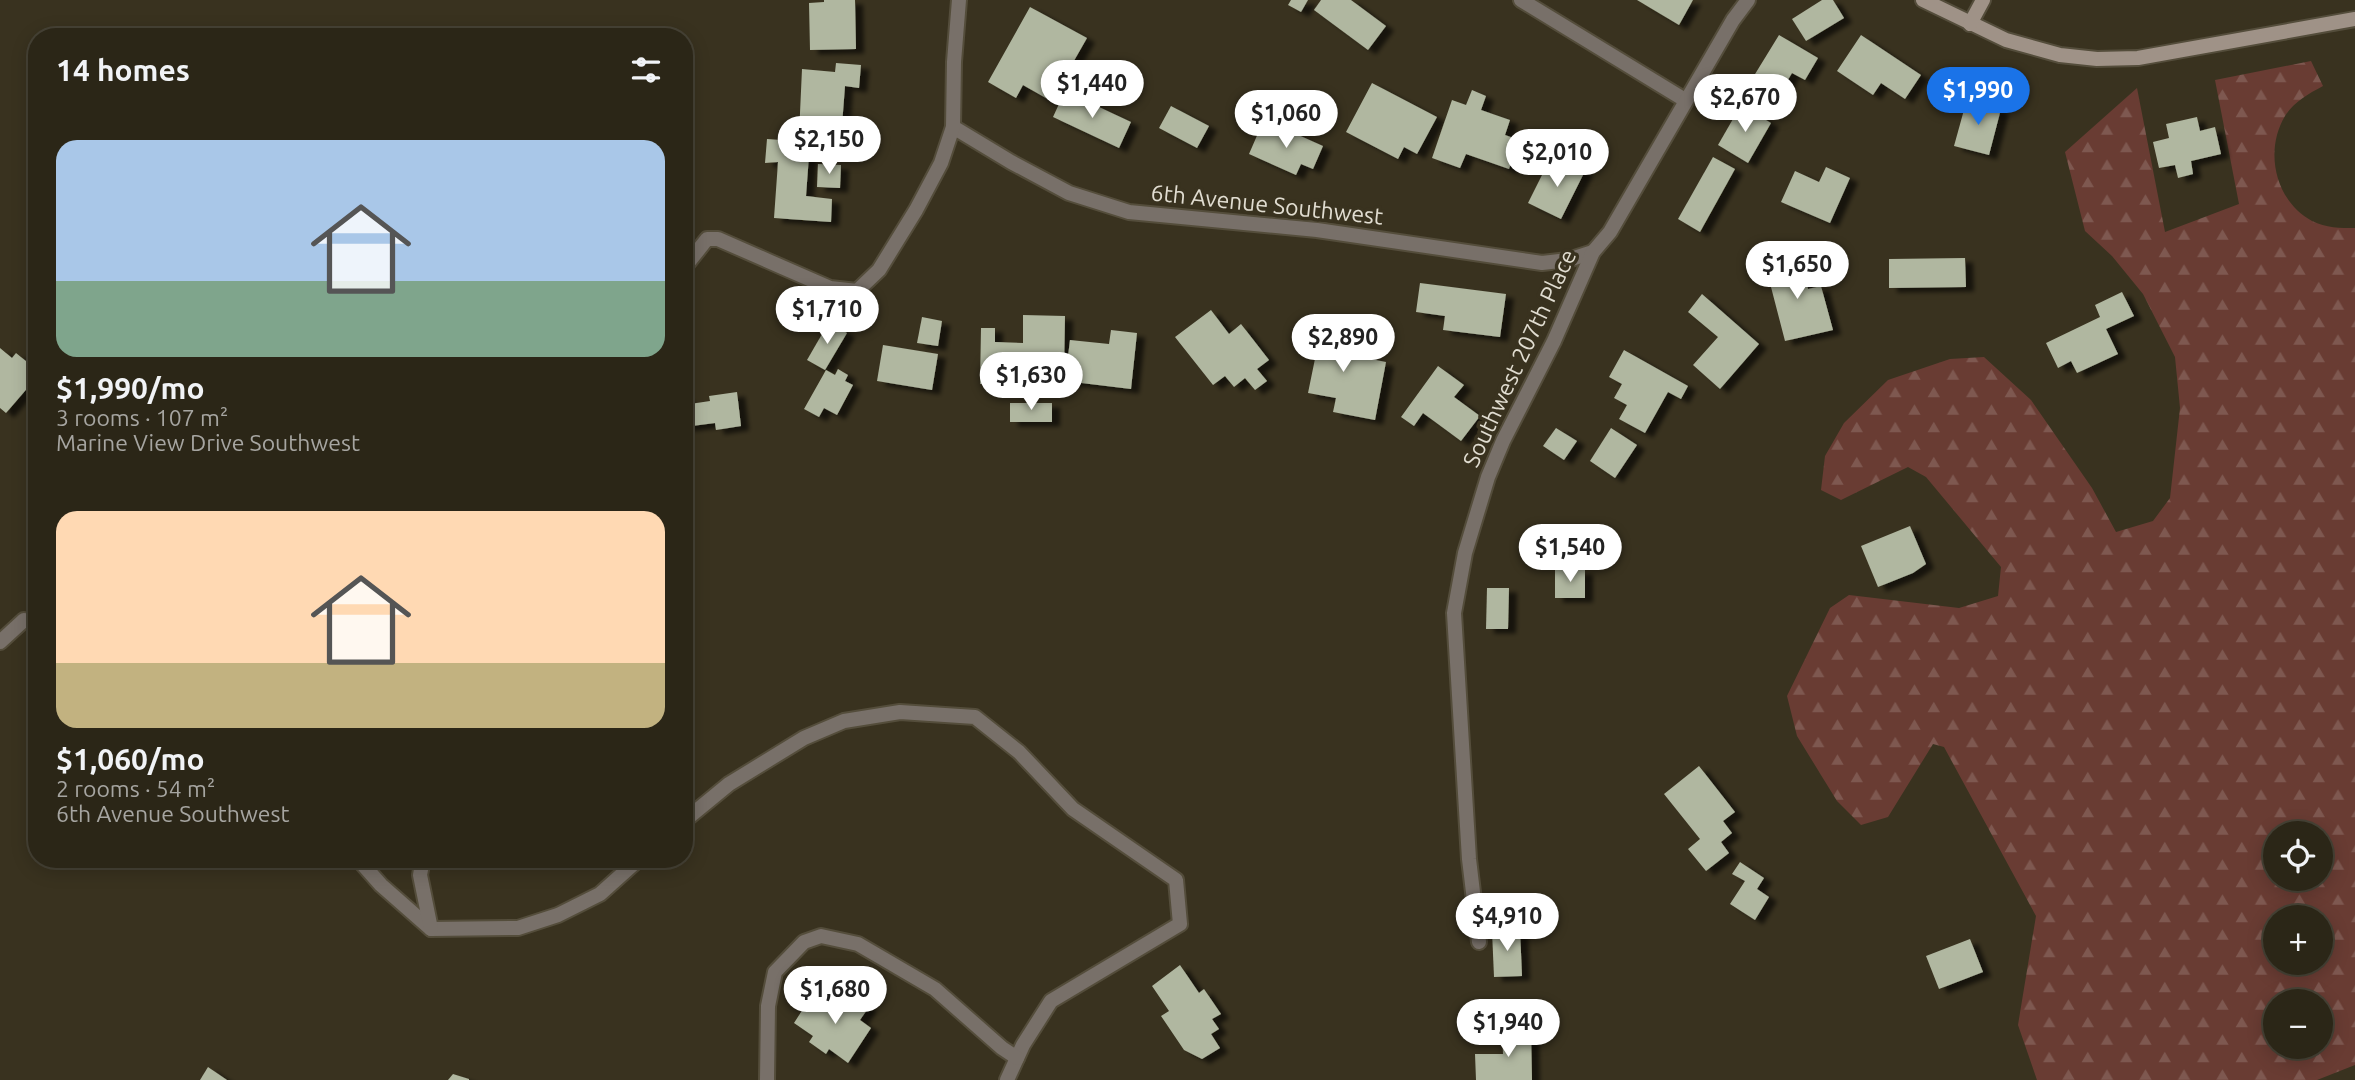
<!DOCTYPE html>
<html lang="en">
<head>
<meta charset="utf-8">
<style>
  body { margin:0; font-family:Ubuntu,sans-serif; background:#373224; color:#f1f3f6; height:100vh; display:flex; flex-direction:column; font-size:26px; white-space:nowrap }
  * { box-sizing:border-box; margin:0 }
  p { font-size:23px; color:#a6a5a1 }
  .icon { flex:none; width:38px; height:38px; fill:none; stroke:currentColor; stroke-width:2; stroke-linecap:round; stroke-linejoin:round }
  .map { position:relative; flex:1; overflow:hidden }
  .panel { position:absolute; left:28px; top:28px; width:665px; height:840px; display:flex; flex-direction:column; background:#2b2617; border-radius:28px; box-shadow:0 4px 18px #0003,0 0 0 2px #474336 }
  .panel>* { flex:none }
  .tools { position:absolute; left:2263px; top:821px; display:grid; gap:14px }
  .tools a { display:grid; place-items:center; width:70px; height:70px; border-radius:50%; background:#2b2617; box-shadow:0 4px 18px #0003,0 0 0 2px #474336; font-size:35px }
  .price { position:absolute; translate:-50% -60px; padding:0 16px; border-radius:24px; background:#fff; color:#222; font-size:23px; line-height:46px; filter:drop-shadow(0 2px 4px #0008) }
  .price::after { content:''; position:absolute; left:50%; top:42px; width:21px; height:16px; margin-left:-10px; background:inherit; clip-path:polygon(0 0,100% 0,50% 100%) }
  .price.active { background:#1a73e8; color:#fff }
  ul { padding:0; list-style:none }
  li { display:grid; align-content:center; gap:14px; height:371px; padding:0 28px }
  li span { display:grid; place-items:center; height:217px; border-radius:21px; color:#555 }
  li>.icon { margin-inline-start:auto }
  span .icon { width:126px; height:126px; fill:#fffc; stroke-width:1 }
  li b { font-size:30px }
  h2 { display:flex; justify-content:space-between; align-items:center; height:84px; padding:0 28px; font-size:30px }
  .map>svg:first-child { display:block }
  .forest { fill:url(#forest-firs); fill-rule:evenodd }
  .building { fill:#b0b7a0; filter:url(#shadow) }
  .lines { fill:none; stroke-linecap:round; stroke-linejoin:round }
  .street-casing { stroke:#544d3b; stroke-width:18 }
  .secondary-casing { stroke:#544d3b; stroke-width:18 }
  .street { stroke:#787069; stroke-width:14 }
  .secondary { stroke:#9f9287; stroke-width:14 }
  .labels { text-anchor:middle; dominant-baseline:central; stroke-width:7; stroke-linejoin:round; paint-order:stroke }
  .street-label { font-size:23px; fill:#e1ddd1; stroke:#39321f }
</style>
</head>
<body>
<div class="map">
<svg width="2355" height="1080" viewBox="0 0 2355 1080">
  <defs>
    <pattern id="forest-firs" width="22" height="20" patternUnits="userSpaceOnUse" patternTransform="scale(1.75)"><rect width="22" height="20" fill="#693c33"/><path d="M5 1l3.5 6h-7zM16 11l3.5 6h-7z" fill="#7e5850"/></pattern>
    <filter id="shadow"><feDropShadow dx="8" dy="4.5" stdDeviation="2" flood-color="#0009"/></filter>
  </defs>
  <rect width="100%" height="100%" fill="#39321f"/>
  <path class="forest" d="M2311,61l12,25c-15,8 -29,16 -38,30 -21,35 -10,85 27,105 14,7 28,7 43,7v837l-38,15h-280l-19,-55 18,-109 -92,-169 -11,-3 -45,73 -27,8 -24,-24 -40,-65 -10,-40 43,-88 19,-13 110,13 39,-12 3,-29 -75,-90 -18,-10 -67,33 -20,-10 4,-34 19,-33 44,-43 62,-21 34,-2 47,43 61,88 24,44 37,-11 17,-23 10,-90 -5,-51 -32,-63 -31,-38 -27,-25 -20,-79 72,-64 28,144 74,-28 -24,-124zM2275,833h45v45h-45zM2275,917h45v45h-45zM2275,1001h45v45h-45z"/>
  <g class="building">
    <polygon points="824,0 855,0 856,49 810,50 809,3 824,2"/>
    <polygon points="1291,0 1308,0 1301,12 1288,5"/>
    <polygon points="1321,0 1351,0 1386,26 1368,50 1314,10"/>
    <polygon points="1637,0 1693,0 1679,25"/>
    <polygon points="1822,0 1833,0 1844,18 1806,41 1792,19"/>
    <polygon points="1030,7 1087,38 1051,101 1023,85 1016,98 988,82"/>
    <polygon points="1779,35 1818,58 1805,80 1792,73 1779,95 1752,79"/>
    <polygon points="1861,35 1921,75 1905,99 1881,83 1873,95 1837,71"/>
    <polygon points="836,63 861,65 859,88 845,86 841,138 799,135 802,69 835,72"/>
    <polygon points="1372,83 1437,117 1417,154 1404,147 1398,159 1346,132"/>
    <polygon points="1472,90 1486,96 1481,110 1510,120 1505,135 1519,140 1509,169 1466,154 1460,168 1432,158 1452,100 1466,105"/>
    <polygon points="1065,91 1131,122 1119,148 1053,117"/>
    <polygon points="1967,99 2001,109 1989,155 1954,146"/>
    <polygon points="1741,105 1771,123 1748,163 1718,145"/>
    <polygon points="1171,106 1209,126 1197,148 1159,128"/>
    <polygon points="2197,117 2200,131 2215,127 2221,154 2191,161 2193,174 2178,178 2175,165 2159,168 2153,142 2169,138 2166,124"/>
    <polygon points="1276,125 1323,146 1313,169 1301,164 1296,175 1249,154 1259,131 1271,136"/>
    <polygon points="767,139 810,142 806,196 832,199 831,222 774,218 778,162 765,163"/>
    <polygon points="1713,157 1735,169 1700,232 1678,219"/>
    <polygon points="1563,160 1585,171 1561,219 1528,203 1546,167 1557,172"/>
    <polygon points="818,164 841,165 840,188 817,187"/>
    <polygon points="1826,167 1850,178 1830,223 1781,202 1795,171 1819,182"/>
    <polygon points="1791,254 1797,282 1806,280 1808,289 1821,286 1833,330 1785,341 1764,260"/>
    <polygon points="1965,258 1966,287 1889,288 1889,259"/>
    <polygon points="1420,283 1506,294 1500,337 1443,330 1445,316 1416,312"/>
    <polygon points="2122,292 2134,316 2106,329 2118,354 2077,373 2071,361 2058,368 2046,343 2100,317 2095,305"/>
    <polygon points="1702,294 1759,344 1720,389 1693,365 1718,337 1688,312"/>
    <polygon points="1211,310 1229,334 1241,324 1269,360 1257,369 1267,381 1255,390 1245,378 1234,387 1225,376 1213,385 1175,337"/>
    <polygon points="1023,315 1065,316 1064,371 1050,371 1050,385 980,384 981,328 995,328 995,342 1023,343"/>
    <polygon points="922,317 942,321 938,346 917,343"/>
    <polygon points="1309,317 1336,322 1331,351 1386,362 1375,420 1333,412 1336,398 1308,393 1317,349 1303,346"/>
    <polygon points="829,322 847,333 825,370 807,360"/>
    <polygon points="1111,330 1137,333 1131,389 1065,381 1070,340 1109,344"/>
    <polygon points="883,345 938,354 932,390 877,381"/>
    <polygon points="0,348 12,358 16,353 37,370 37,377 6,413 0,408"/>
    <polygon points="1624,350 1688,386 1681,399 1668,392 1645,433 1619,419 1627,405 1614,398 1622,384 1609,377"/>
    <polygon points="1438,366 1464,385 1454,397 1480,416 1461,441 1423,413 1414,426 1401,417"/>
    <polygon points="838,369 848,375 845,381 853,385 837,415 824,408 819,417 804,409 826,370 835,375"/>
    <polygon points="737,392 741,426 716,430 715,423 684,427 684,395 690,404 710,401 709,396"/>
    <rect x="1010" y="403" width="42" height="19"/>
    <polygon points="1556,428 1577,441 1564,460 1543,446"/>
    <polygon points="1611,428 1637,445 1615,478 1590,461"/>
    <polygon points="1910,526 1926,564 1913,573 1878,587 1861,546"/>
    <rect x="1555" y="570" width="30" height="28"/>
    <polygon points="1487,588 1509,588 1508,629 1486,629"/>
    <polygon points="1699,766 1735,812 1723,821 1732,833 1721,842 1729,853 1706,871 1688,849 1700,839 1664,794"/>
    <polygon points="1740,862 1764,878 1757,889 1769,897 1755,920 1730,904 1745,881 1732,874"/>
    <polygon points="1520,930 1522,976 1494,977 1492,931"/>
    <polygon points="1970,939 1983,972 1939,989 1926,956"/>
    <polygon points="1180,965 1199,993 1204,989 1221,1014 1212,1019 1219,1029 1211,1034 1220,1048 1202,1059 1184,1050 1161,1016 1169,1011 1152,986"/>
    <polygon points="850,994 869,1007 860,1020 871,1028 848,1063 829,1049 826,1054 809,1042 813,1036 794,1023 812,995 838,1013"/>
    <polygon points="1531,1030 1532,1080 1476,1080 1475,1054 1503,1054 1502,1031"/>
    <polygon points="208,1067 227,1080 200,1080"/>
    <polygon points="453,1074 469,1079 469,1080 448,1080"/>
  </g>
  <g class="lines">
    <defs>
      <g id="street">
        <polyline points="1521,0 1685,100"/>
        <polyline points="953,127 1011,162 1069,193 1129,212 1317,230 1542,263 1568,260 1593,252"/>
        <polyline points="684,268 707,239 718,239 830,288 857,291 879,270 916,210 941,163 953,127 954,62 959,0"/>
        <polyline points="0,642 24,620 37,624"/>
        <polyline points="684,821 729,784 804,738 844,721 900,712 975,717 1019,752 1073,809 1176,880 1180,924 1051,1001 1023,1045 1007,1080"/>
        <polyline points="358,859 381,885 431,929 518,928 558,915 600,894 639,859"/>
        <polyline points="423,859 420,875 431,929"/>
        <polyline points="1479,942 1469,859 1454,613 1465,553 1488,477 1503,441 1554,341 1593,252 1610,232 1733,20 1748,0"/>
        <polyline points="767,1080 768,1006 775,972 804,942 821,936 858,944 935,989 1002,1048 1017,1058"/>
      </g>
      <g id="secondary">
        <polyline points="1923,0 2006,40 2060,55 2097,59 2138,58 2355,19"/>
        <polyline points="1970,24 1983,0"/>
      </g>
    </defs>
    <use href="#street" class="street-casing"/>
    <use href="#secondary" class="secondary-casing"/>
    <use href="#street" class="street"/>
    <use href="#secondary" class="secondary"/>
  </g>
  <g class="labels">
    <g class="street-label">
      <text transform="translate(1267 204) rotate(6)">6th Avenue Southwest</text>
      <text transform="translate(1519 358) rotate(-65)">Southwest 207th Place</text>
    </g>
  </g>
</svg>
<div class="tools">
<a><svg class="icon" aria-label="locate" viewBox="0 0 24 24"><circle cx="12" cy="12" r="6"/><path d="M12 2v4M12 18v4M2 12h4M18 12h4"/></svg></a>
<a>+</a>
<a>−</a>
</div>
<b class="price" style="left:1092px;top:120px">$1,440</b>
<b class="price active" style="left:1978px;top:127px">$1,990</b>
<b class="price" style="left:1745px;top:134px">$2,670</b>
<b class="price" style="left:1286px;top:150px">$1,060</b>
<b class="price" style="left:829px;top:176px">$2,150</b>
<b class="price" style="left:1557px;top:189px">$2,010</b>
<b class="price" style="left:1797px;top:301px">$1,650</b>
<b class="price" style="left:827px;top:346px">$1,710</b>
<b class="price" style="left:1343px;top:374px">$2,890</b>
<b class="price" style="left:1031px;top:412px">$1,630</b>
<b class="price" style="left:1570px;top:584px">$1,540</b>
<b class="price" style="left:1507px;top:953px">$4,910</b>
<b class="price" style="left:835px;top:1026px">$1,680</b>
<b class="price" style="left:1508px;top:1059px">$1,940</b>
<section class="panel">
<h2>14 homes<svg class="icon" aria-label="filters" viewBox="0 0 24 24"><path d="M4 7h16M4 17h16"/><circle cx="9" cy="7" r="2"/><circle cx="15" cy="17" r="2"/></svg></h2>
<ul>
<li><span style="background:linear-gradient(#a9c7e8 65%,#7fa58c 0)"><svg class="icon" aria-label="home" viewBox="0 0 24 24"><path d="M3 11l9-7 9 7M6 9v11h12V9"/></svg></span><div><b>$1,990/mo</b><p>3 rooms · 107 m²</p><p>Marine View Drive Southwest</p></div></li>
<li><span style="background:linear-gradient(#ffd9b3 70%,#c2b280 0)"><svg class="icon" aria-label="home" viewBox="0 0 24 24"><path d="M3 11l9-7 9 7M6 9v11h12V9"/></svg></span><div><b>$1,060/mo</b><p>2 rooms · 54 m²</p><p>6th Avenue Southwest</p></div></li>
</ul>
</section>
</div>
</body>
</html>
